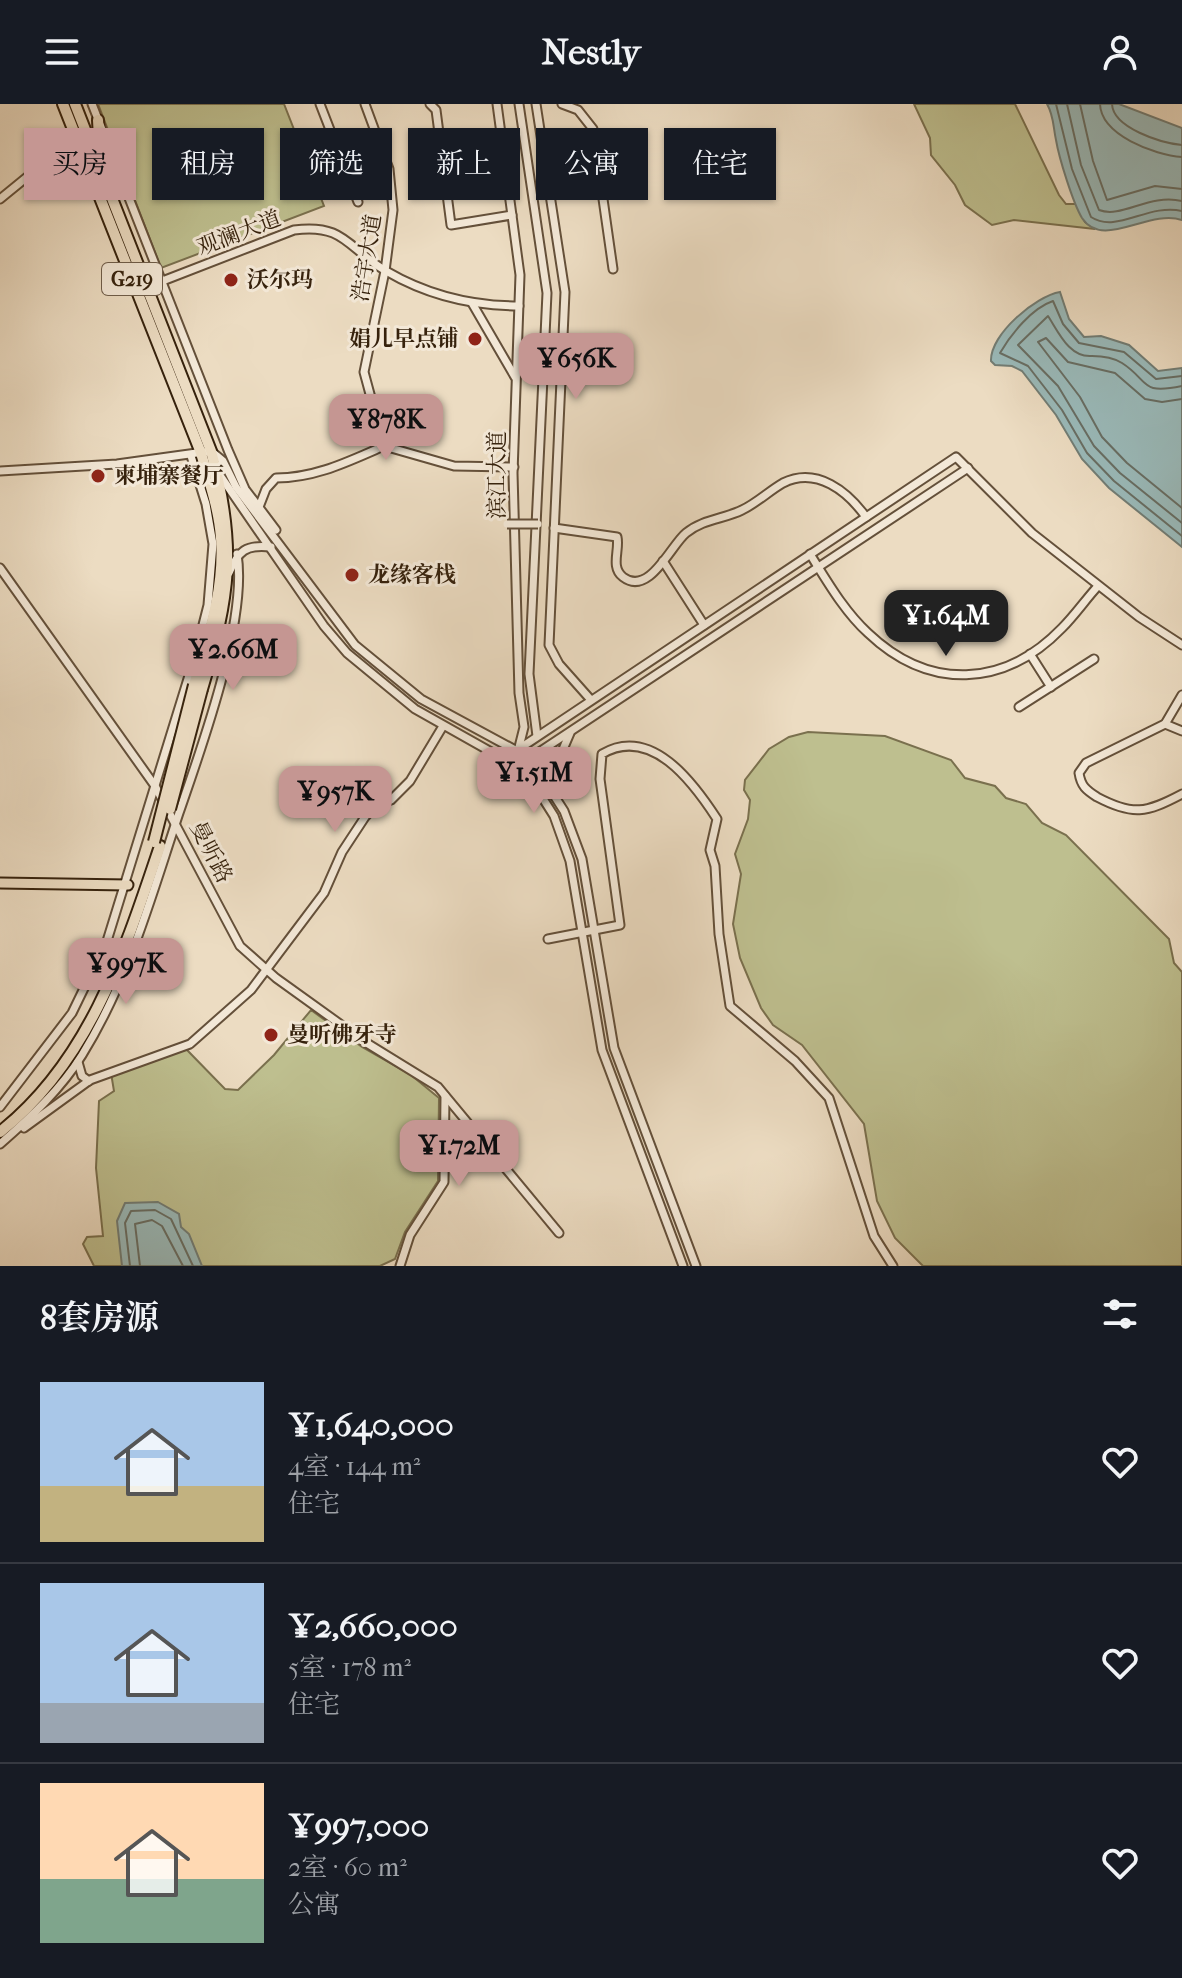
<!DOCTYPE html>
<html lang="zh">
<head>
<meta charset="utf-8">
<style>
  body { margin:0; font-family:"IM FELL French Canon","Noto Serif SC",serif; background:#242831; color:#f1f3f6; height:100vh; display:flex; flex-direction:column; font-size:30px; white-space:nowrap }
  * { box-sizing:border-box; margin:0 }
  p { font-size:26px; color:#9ea1a6 }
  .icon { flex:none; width:44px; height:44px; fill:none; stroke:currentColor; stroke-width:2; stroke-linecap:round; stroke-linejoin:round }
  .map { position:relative; height:1162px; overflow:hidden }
  .side { display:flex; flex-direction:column; background:#171b24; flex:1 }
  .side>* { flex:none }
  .top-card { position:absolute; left:24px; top:24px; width:1134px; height:72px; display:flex; gap:16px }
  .price { position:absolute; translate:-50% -68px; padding:0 18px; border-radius:16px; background:#c59692; color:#111; font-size:26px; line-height:52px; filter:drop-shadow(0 2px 4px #0008) }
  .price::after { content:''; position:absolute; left:50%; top:48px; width:24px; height:18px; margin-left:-12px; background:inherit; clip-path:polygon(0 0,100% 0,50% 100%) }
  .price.active { background:#222; color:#fff }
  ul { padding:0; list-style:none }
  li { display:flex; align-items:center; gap:24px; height:200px; padding:0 40px }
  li+li { border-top:2px solid #363941 }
  li span { display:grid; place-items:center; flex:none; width:224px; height:160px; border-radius:0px; color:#555 }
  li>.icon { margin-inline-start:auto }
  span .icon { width:96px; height:96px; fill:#fffc; stroke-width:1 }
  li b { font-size:34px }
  h2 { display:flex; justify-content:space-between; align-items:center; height:96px; padding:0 40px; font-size:34px }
  .pill { padding:0 28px; border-radius:0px; background:#171b24; box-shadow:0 2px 6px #0004; font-size:28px; line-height:72px }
  .pill.active { background:#c59692; color:#111 }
  header { display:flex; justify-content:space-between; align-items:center; height:104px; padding:0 40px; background:#171b24; font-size:36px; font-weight:700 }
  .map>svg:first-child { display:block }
  .green { fill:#bebf8f; stroke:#7a704e; stroke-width:2 }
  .water { fill:#9ababa; stroke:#727d75; stroke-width:2 }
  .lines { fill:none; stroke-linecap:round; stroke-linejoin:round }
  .shore { stroke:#686e64; stroke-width:2 }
  .minor-casing { stroke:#64503a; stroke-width:11 }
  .major-casing { stroke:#36220d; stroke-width:13 }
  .highway-casing { stroke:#36220d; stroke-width:14 }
  .minor { stroke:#f3e8d7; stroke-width:7 }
  .major { stroke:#ecdcc2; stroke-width:9 }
  .highway { stroke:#ecdcc2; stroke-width:10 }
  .minor-bridge-casing { stroke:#64503a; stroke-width:11; stroke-linecap:butt }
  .highway-bridge-casing { stroke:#36220d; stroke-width:14; stroke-linecap:butt }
  .minor-bridge { stroke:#f3e8d7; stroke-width:7 }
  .highway-bridge { stroke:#ecdcc2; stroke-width:10 }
  .poi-dot { fill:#8f2418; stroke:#f3e8d7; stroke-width:3 }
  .labels { text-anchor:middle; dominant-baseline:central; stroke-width:6; stroke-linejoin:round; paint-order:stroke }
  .shield { fill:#f3e8d7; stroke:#6f5d4a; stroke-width:2 }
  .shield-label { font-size:20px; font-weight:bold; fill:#36220d }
  .street-label { font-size:22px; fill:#36220d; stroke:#f3e8d7 }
  .poi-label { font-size:22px; font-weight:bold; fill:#36220d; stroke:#f3e8d7; text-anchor:start }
</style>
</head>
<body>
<header><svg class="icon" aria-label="menu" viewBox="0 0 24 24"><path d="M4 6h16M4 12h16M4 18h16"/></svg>Nestly<svg class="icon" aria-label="person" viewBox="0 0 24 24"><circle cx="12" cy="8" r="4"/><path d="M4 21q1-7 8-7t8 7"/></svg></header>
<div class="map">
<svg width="1182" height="1162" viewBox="0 0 1182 1162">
  <rect width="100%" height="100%" fill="#ecdcc2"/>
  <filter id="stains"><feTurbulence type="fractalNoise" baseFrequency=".0025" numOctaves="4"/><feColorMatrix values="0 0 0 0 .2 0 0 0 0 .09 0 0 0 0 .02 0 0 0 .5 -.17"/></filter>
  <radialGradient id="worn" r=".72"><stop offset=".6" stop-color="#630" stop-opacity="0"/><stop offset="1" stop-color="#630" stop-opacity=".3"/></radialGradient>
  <g class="green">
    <polygon points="98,0 284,0 324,102 161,164"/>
    <polygon points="914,0 1015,0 1059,91 1066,100 1076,100 1085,118 1095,125 1014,116 992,121 965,101 955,81 931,51 930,34"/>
    <polygon points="808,628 885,632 951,656 965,674 995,682 1006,694 1026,700 1042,719 1066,731 1169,835 1174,859 1182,868 1182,1162 923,1162 895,1134 877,1097 864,1020 802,941 773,921 761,904 740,854 733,820 741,770 735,750 748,715 750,696 744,686 745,676 769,645 789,633"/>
    <polygon points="311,906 362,943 411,971 439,994 438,1077 405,1128 395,1155 380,1162 94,1162 83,1140 87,1133 103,1132 96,1064 99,997 114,987 111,969 186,945 225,985 238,986 274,951"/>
  </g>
  <g class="water">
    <path d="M1047,0h72l63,24v92c-34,-11 -79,30 -100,-2 -9,-15 -23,-60 -26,-78 -3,-13 -2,-24 -9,-36z"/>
    <path d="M1060,188l9,27 15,18 17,-1 28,9 29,26 24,-3v179l-73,-59 -27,-29 -26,-44 -34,-44 -10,-5 -17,-1 -4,-4c-1,-27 45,-65 69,-69z"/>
    <polygon points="158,1098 179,1110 181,1123 189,1130 202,1162 122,1162 117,1117 125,1099"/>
  </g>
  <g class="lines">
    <g class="shore">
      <path d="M1056,0l16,65 19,48c26,17 57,-14 91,-6"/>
      <path d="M1067,0l14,61 18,45c23,9 50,-17 83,-9"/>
      <polyline points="1080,0 1093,57 1107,96 1155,82 1182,85"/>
      <path d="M1100,0c1,31 54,51 82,53"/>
      <path d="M1112,0c1,24 49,39 70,41"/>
      <path d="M1182,272l-26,3 -32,-27 -45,-9 -16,-19 -10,-23c-21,7 -42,33 -53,52l28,13 34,44 25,43 27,28 68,55"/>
      <path d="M1182,282c-43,9 -32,-5 -60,-23 -8,-5 -21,-7 -30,-7 -23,2 -34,-25 -44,-40l-30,29 40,41 36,60 26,27 62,50"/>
      <polyline points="1182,295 1162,298 1145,295 1115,269 1068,258 1046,234 1038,238 1080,293 1102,333 1127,359 1182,404"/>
      <polyline points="130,1162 125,1119 131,1107 155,1106 171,1115 193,1162"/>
      <polyline points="140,1162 135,1120 152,1116 162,1122 183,1162"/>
    </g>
    <defs>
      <g id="minor">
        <polyline points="92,0 228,346 245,385 276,426"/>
        <polyline points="320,0 358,98"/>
        <polyline points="365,0 389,65 393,106 385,167 364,268 384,342"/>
        <polyline points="430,0 436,6 451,121 512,111"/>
        <polyline points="497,0 520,171 513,369 519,589 524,623 519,643"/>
        <polyline points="519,0 547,189 529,570 537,632"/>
        <polyline points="536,0 565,188 549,541 559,560 591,596"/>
        <polyline points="562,0 578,6 593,25 613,165"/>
        <polyline points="0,95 76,33"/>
        <path d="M147,183l147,-57c51,-7 54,19 92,41 41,24 87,35 133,35"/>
        <polyline points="472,199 515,273"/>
        <polyline points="0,367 117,360 211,347 223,357 236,383 355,541 421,595 530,654 564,707 582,755 614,944 696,1162"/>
        <polyline points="217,367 324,522 347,549 415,605 509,658 542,693 554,712 570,757 602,946 683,1162"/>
        <path d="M259,403l7,-18 10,-11c40,0 73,-17 108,-32l70,20 60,1"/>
        <path d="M554,424l63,9c3,13 -7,30 6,40 26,20 48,-32 63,-44 17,-14 38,-14 56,-23 15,-7 27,-19 41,-27 34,-17 65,9 83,34"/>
        <path d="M810,450c17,27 34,57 58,79 61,58 136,55 194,-5 13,-13 24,-29 36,-42"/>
        <polyline points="663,457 704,521"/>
        <polyline points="0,464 155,682 240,842 276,874 365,938 438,983 559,1129"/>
        <path d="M229,469c9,-22 17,-29 42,-26"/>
        <polyline points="1030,550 1051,583"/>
        <path d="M1182,591l-17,29 -79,39 -7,10c2,13 7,17 18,24 36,19 49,16 85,-3"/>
        <polyline points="1019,603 1094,555"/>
        <polyline points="1165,620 1182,627"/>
        <polyline points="504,655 956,353 1032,429 1139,513 1182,541"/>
        <polyline points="515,664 968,364"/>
        <polyline points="555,689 555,664 570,629"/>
        <path d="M548,835l72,-14 -20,-146 2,-25c49,-29 91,28 115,65l-7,31 5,16 4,68 11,72 65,55 34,37 45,138 19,30"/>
        <polyline points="78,958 82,972 89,977"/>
        <polyline points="0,1003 72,909 107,837 195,552 208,501 213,440 206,400 191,352"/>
        <polyline points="24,1024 90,976 190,940 251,886 324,789 342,748 365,713 374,703 391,696 410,677 443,622"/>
        <path d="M0,1040c30,-26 61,-55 82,-89 47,-76 69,-158 97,-242 22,-64 69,-193 58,-259"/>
        <polyline points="400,1162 410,1131 444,1078 445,992"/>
      </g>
      <polyline id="major" points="0,779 128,781"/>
      <g id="highway">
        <path d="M63,0l138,349c8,28 18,56 20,85 4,51 -13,99 -27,147"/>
        <path d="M75,0l136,347c26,96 19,144 -9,238"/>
        <polyline points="98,16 100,53"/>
        <path d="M0,1028c90,-71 125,-182 160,-286"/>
      </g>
    </defs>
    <use href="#minor" class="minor-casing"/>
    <use href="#major" class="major-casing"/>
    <use href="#highway" class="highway-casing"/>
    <use href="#minor" class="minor"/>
    <use href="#major" class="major"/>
    <use href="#highway" class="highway"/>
    <defs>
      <polyline id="minor-bridge" points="507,420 538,420"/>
      <g id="highway-bridge">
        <polyline points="170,705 202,585"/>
        <polyline points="154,738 194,581"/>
      </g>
    </defs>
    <use href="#minor-bridge" class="minor-bridge-casing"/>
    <use href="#highway-bridge" class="highway-bridge-casing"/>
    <use href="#minor-bridge" class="minor-bridge"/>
    <use href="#highway-bridge" class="highway-bridge"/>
  </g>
  <g class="poi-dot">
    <circle cx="231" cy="176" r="8"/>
    <circle cx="475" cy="235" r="8"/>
    <circle cx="98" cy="372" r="8"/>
    <circle cx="352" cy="471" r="8"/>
    <circle cx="271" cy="931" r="8"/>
  </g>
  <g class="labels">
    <rect class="shield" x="102" y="159" width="60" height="32" rx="6"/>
    <g class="shield-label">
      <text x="132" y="175">G219</text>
    </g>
    <g class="street-label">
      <text transform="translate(239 129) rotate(-21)">观澜大道</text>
      <text transform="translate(367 154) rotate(-81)">浩宇大道</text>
      <text transform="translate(497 371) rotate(-90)">滨江大道</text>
      <text transform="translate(211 748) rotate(63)">曼听路</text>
    </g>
    <g class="poi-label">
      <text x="247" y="176">沃尔玛</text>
      <text x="459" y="235" text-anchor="end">娟儿早点铺</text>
      <text x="114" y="372">柬埔寨餐厅</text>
      <text x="368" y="471">龙缘客栈</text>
      <text x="287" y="931">曼听佛牙寺</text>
    </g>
  </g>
  <rect width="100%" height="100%" filter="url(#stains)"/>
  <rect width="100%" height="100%" fill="url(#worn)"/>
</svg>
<b class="price" style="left:576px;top:297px">¥656K</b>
<b class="price" style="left:386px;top:358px">¥878K</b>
<b class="price active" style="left:946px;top:554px">¥1.64M</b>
<b class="price" style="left:233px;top:588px">¥2.66M</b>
<b class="price" style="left:534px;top:711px">¥1.51M</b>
<b class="price" style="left:335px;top:730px">¥957K</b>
<b class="price" style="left:126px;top:902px">¥997K</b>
<b class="price" style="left:459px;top:1084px">¥1.72M</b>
<div class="top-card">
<a class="pill active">买房</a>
<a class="pill">租房</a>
<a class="pill">筛选</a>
<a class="pill">新上</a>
<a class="pill">公寓</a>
<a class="pill">住宅</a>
</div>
</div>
<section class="side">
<h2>8套房源<svg class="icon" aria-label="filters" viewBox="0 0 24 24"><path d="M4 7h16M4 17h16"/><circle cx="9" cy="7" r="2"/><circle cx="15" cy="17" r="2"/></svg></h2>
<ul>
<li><span style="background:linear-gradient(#a9c7e8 65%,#c2b280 0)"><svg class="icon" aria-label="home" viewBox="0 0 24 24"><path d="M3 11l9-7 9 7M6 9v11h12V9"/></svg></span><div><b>¥1,640,000</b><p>4室 · 144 m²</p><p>住宅</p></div><svg class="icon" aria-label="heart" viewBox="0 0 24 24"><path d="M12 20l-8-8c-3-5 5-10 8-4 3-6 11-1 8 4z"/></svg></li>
<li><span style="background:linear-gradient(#a9c7e8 75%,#9aa5b1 0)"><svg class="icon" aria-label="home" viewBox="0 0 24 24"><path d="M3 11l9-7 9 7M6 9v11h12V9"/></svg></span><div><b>¥2,660,000</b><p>5室 · 178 m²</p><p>住宅</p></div><svg class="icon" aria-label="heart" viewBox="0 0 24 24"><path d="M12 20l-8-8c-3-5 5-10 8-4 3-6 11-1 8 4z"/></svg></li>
<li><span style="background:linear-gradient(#ffd9b3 60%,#7fa58c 0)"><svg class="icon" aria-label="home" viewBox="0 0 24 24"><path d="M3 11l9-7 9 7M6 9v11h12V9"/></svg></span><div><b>¥997,000</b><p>2室 · 60 m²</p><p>公寓</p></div><svg class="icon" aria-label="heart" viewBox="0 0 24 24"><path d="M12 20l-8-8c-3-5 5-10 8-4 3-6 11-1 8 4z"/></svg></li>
</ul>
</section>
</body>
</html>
